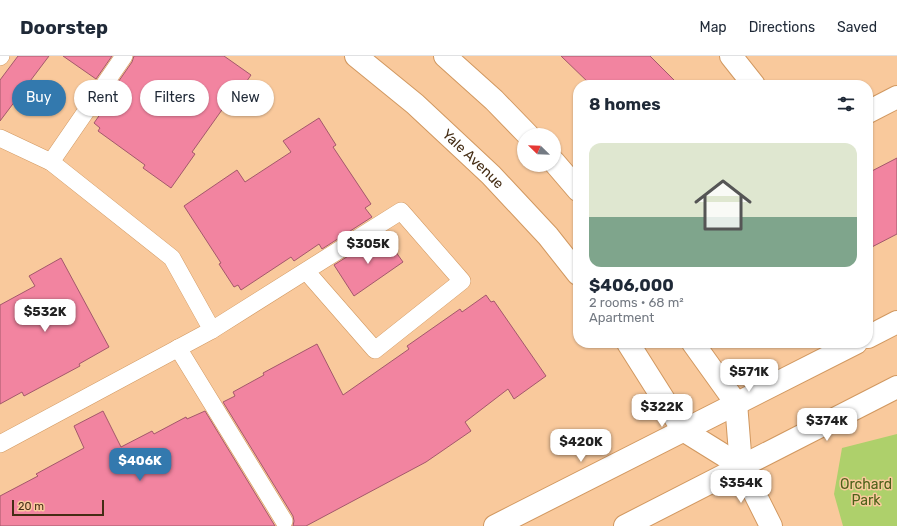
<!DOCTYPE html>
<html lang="en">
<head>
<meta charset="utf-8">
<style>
  body { margin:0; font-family:Rubik,sans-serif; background:#f6f6f7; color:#1f2937; height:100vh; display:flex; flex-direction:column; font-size:15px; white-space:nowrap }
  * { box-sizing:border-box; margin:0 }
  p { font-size:13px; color:#747a83 }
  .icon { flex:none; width:22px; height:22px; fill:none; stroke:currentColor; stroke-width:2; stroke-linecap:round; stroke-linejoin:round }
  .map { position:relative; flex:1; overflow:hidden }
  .details { position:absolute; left:573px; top:24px; width:300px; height:268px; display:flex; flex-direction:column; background:#fff; border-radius:16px; box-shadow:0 1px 3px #0004 }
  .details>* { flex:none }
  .banner { position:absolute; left:12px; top:24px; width:380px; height:36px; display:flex; gap:8px }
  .needle { width:26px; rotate:293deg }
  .buttons { position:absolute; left:517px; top:72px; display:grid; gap:8px }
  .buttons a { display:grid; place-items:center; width:44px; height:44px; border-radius:50%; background:#fff; box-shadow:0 1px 3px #0004; font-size:20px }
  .scale { position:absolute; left:12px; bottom:10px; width:92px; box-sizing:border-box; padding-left:4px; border:2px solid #442d15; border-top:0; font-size:11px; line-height:14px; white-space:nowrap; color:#442d15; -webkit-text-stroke:3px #f9c99c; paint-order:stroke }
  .price { position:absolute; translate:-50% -34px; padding:0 9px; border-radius:8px; background:#fff; color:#222; font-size:13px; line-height:26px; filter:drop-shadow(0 1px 2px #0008) }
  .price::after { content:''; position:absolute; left:50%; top:24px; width:12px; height:9px; margin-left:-6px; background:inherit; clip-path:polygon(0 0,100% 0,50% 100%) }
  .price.active { background:#3379ae; color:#fff }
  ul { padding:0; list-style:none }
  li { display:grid; align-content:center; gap:8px; height:212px; padding:0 16px }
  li+li { border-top:1px solid #e0e1e3 }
  li span { display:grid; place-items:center; height:124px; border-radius:12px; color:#555 }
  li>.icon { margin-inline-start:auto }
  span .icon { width:72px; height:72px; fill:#fffc; stroke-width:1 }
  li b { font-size:17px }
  h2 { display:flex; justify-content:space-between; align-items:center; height:48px; padding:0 16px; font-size:17px }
  .tag { padding:0 14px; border-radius:18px; background:#fff; box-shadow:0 1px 3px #0004; font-size:14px; line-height:36px }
  .tag.active { background:#3379ae; color:#fff }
  header { display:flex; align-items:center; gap:24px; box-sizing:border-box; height:56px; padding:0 20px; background:#fff; border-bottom:1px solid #e0e1e3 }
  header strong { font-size:19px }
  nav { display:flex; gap:22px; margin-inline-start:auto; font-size:14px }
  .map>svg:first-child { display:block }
  .green { fill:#aed06b }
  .building { fill:#f284a0; stroke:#a3586b }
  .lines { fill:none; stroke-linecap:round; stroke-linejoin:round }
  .service-casing { stroke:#d19860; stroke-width:18 }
  .minor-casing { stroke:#d19860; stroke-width:24 }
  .tertiary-casing { stroke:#d19860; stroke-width:24 }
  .secondary-casing { stroke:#d19860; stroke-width:24 }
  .service { stroke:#fff; stroke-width:17 }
  .minor { stroke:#fff; stroke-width:22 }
  .tertiary { stroke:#fff; stroke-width:22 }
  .secondary { stroke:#fff; stroke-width:22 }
  .labels { text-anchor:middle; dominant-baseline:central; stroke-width:3; stroke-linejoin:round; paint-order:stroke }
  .street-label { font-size:14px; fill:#442d15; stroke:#f9c99c }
  .park-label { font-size:14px; fill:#4c6119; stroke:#f9c99c }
</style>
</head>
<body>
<header>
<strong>Doorstep</strong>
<nav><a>Map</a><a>Directions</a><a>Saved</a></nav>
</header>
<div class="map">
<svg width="897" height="470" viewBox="0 0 897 470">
  <rect width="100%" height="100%" fill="#f9c99c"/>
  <polygon class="green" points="897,378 897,470 843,470 834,438 842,392"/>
  <g class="building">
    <polygon points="18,0 49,0 0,65 0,24"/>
    <polygon points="63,0 112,0 96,23"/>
    <polygon points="134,0 224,0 251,19 227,54 224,51 192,96 195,98 171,132 143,112 145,109 98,75 100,72 94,67 110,44 107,42 132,6"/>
    <polygon points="561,0 650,0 679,29 591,29"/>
    <polygon points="319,62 336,89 333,91 371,148 365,152 372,161 322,193 319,188 294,205 291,201 241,234 238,229 234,231 219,208 221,207 184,150 237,114 245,126 291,96 283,85"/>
    <polygon points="897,102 897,178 868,193 868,117"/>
    <polygon points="383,178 403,206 354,240 334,209"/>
    <polygon points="61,202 109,291 79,308 80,310 24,340 22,336 0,348 0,249 35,230 29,220"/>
    <polygon points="486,239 491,246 494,245 546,320 514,343 508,333 465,366 471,375 426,406 306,470 293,470 294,465 293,460 223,346 235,340 233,336 264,319 263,317 317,288 343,339 409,293 407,290 460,253 462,256"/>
    <polygon points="103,355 121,391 152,375 154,378 186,361 187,363 205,355 275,470 0,470 0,440 38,420 36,418 84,392 74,370"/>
  </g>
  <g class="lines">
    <defs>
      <g id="service">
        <polyline points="0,1 1,0"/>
        <polyline points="0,82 51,106 172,202 212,274 0,388"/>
        <polyline points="51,106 124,0"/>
        <polyline points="212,274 401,155 462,225 375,294 306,215"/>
        <polyline points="178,292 284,465"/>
      </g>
      <g id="minor">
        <polyline points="731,0 754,29"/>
        <polyline points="868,56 897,41"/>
      </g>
      <g id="tertiary">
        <polyline points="868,281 897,266"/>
        <polyline points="495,470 856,287"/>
        <polyline points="625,470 897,331"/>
      </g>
      <g id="secondary">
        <path id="s1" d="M356,0l59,48 76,71 57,61 30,38"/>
        <polyline points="445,0 494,44 528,79"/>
        <polyline points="554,106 578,134"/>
        <polyline points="628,287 683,374 741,410"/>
        <polyline points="693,287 736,347 741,410 771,470"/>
      </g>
    </defs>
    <use href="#service" class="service-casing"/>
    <use href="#minor" class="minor-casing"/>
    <use href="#tertiary" class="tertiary-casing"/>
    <use href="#secondary" class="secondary-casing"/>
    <use href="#service" class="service"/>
    <use href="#minor" class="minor"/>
    <use href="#tertiary" class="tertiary"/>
    <use href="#secondary" class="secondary"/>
  </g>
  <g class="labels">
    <g class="street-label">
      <text stroke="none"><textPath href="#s1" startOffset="156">Yale Avenue</textPath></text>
    </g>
    <g class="park-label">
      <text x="866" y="428">Orchard<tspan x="866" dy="16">Park</tspan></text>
    </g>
  </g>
</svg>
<div class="buttons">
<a><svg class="needle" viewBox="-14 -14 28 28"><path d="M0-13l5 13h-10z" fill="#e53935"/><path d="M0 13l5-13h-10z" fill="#747a83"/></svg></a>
</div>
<div class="scale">20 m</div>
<b class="price" style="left:368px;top:209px">$305K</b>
<b class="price" style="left:45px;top:277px">$532K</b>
<b class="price" style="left:749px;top:337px">$571K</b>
<b class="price" style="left:662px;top:372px">$322K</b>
<b class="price" style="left:827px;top:386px">$374K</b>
<b class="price" style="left:581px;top:407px">$420K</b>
<b class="price active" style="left:140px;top:426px">$406K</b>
<b class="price" style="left:741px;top:448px">$354K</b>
<div class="banner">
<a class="tag active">Buy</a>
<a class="tag">Rent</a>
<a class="tag">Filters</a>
<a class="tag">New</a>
</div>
<section class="details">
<h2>8 homes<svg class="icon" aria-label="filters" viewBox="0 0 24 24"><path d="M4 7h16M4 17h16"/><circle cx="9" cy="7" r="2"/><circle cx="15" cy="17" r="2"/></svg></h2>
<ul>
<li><span style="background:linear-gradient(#dfe7d0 60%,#7fa58c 0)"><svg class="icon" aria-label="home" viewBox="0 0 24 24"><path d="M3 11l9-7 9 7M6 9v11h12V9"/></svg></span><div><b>$406,000</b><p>2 rooms · 68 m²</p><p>Apartment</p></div></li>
</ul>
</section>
</div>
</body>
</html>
